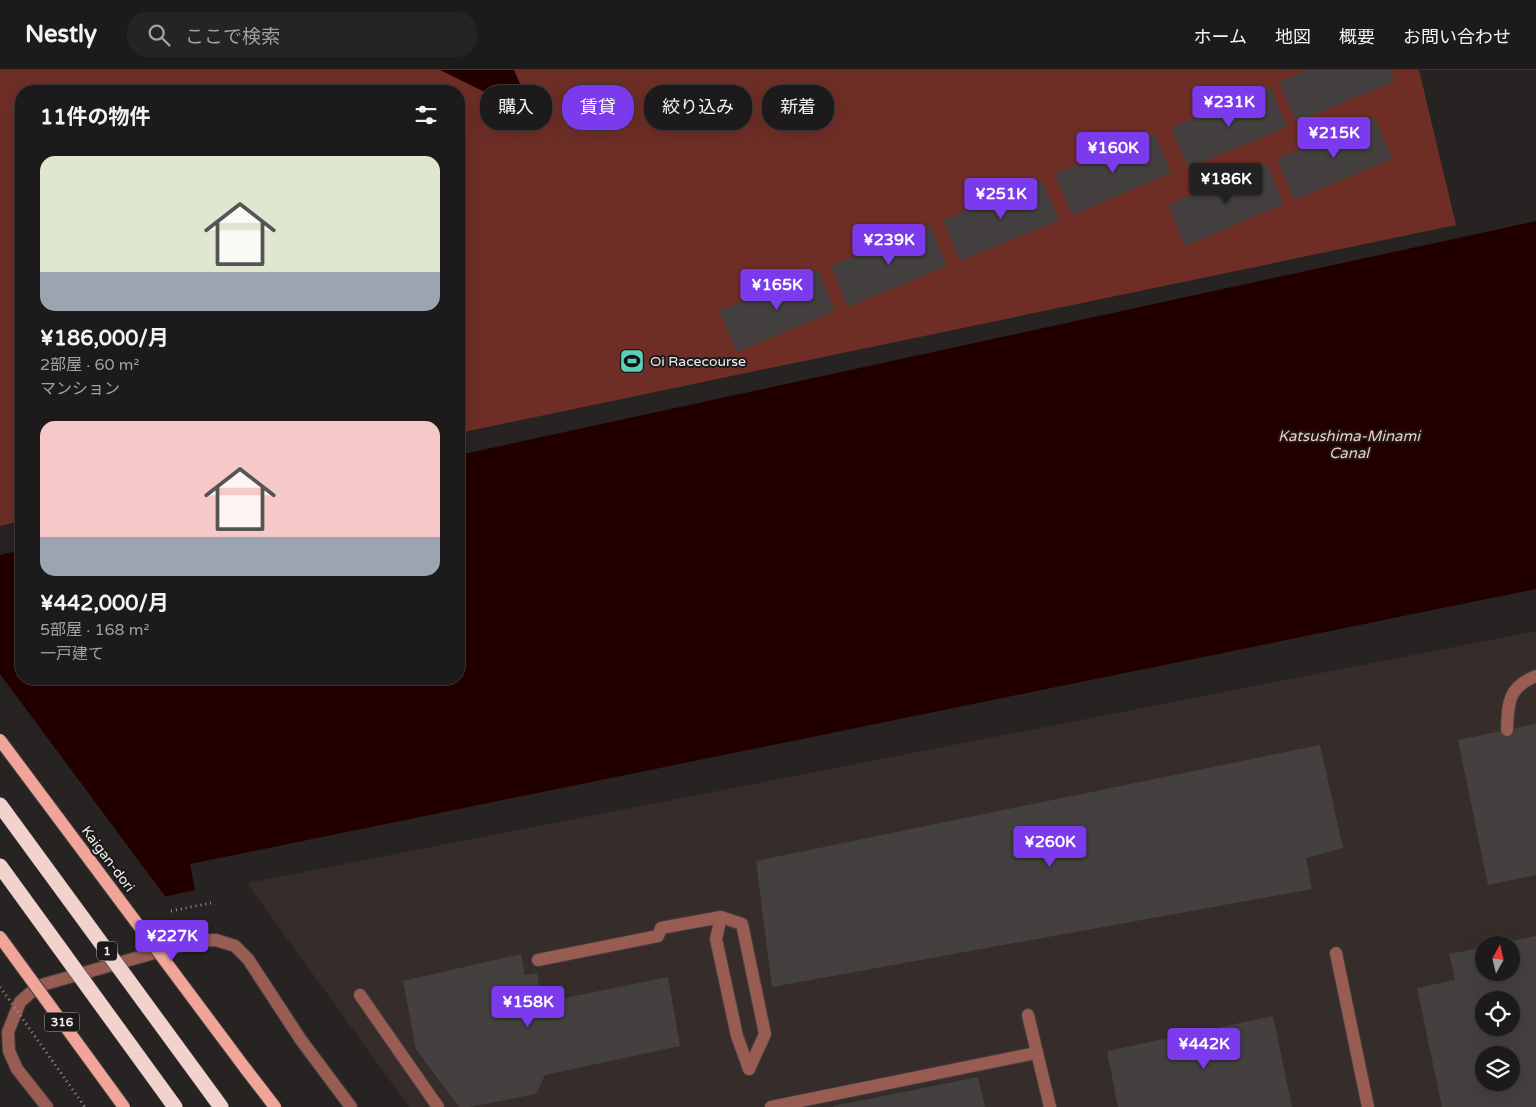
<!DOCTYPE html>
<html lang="ja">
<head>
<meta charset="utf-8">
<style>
  body { margin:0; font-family:"Varela Round","Noto Sans JP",sans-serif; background:#252323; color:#f1f3f6; height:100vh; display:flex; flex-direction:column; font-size:19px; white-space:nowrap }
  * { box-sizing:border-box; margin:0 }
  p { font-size:16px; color:#a0a1a2 }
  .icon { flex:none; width:28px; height:28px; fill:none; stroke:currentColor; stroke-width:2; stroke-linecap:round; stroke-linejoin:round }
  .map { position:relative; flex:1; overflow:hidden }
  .drawer { position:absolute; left:15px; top:15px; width:450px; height:600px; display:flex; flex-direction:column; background:#1c1a1a; border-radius:20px; box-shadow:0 5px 20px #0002,0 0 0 1px #3a3839 }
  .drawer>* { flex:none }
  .hud { position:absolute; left:480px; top:15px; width:475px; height:45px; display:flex; gap:10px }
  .needle { width:32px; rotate:8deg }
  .controls { position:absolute; left:1475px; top:866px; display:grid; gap:10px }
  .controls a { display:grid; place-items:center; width:45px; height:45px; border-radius:50%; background:#1c1a1a; box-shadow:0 5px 20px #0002,0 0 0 1px #3a3839; font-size:25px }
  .price { position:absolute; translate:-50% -42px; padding:0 11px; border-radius:5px; background:#7c3aed; color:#fff; font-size:16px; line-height:32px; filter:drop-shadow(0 1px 2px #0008) }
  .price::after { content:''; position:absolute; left:50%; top:30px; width:15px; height:11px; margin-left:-8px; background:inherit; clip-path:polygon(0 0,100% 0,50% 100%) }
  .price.current { background:#222; color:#fff }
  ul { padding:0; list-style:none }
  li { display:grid; align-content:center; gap:10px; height:265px; padding:0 25px }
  li span { display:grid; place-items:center; height:155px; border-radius:15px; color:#555 }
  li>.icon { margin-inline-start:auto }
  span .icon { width:90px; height:90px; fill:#fffc; stroke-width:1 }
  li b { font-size:21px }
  h2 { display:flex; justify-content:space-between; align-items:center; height:60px; padding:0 25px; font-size:21px }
  .pill { padding:0 18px; border-radius:20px; background:#1c1a1a; box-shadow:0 5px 20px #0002,0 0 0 1px #3a3839; font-size:18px; line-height:45px }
  .pill.current { background:#7c3aed; color:#fff }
  header { display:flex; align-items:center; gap:30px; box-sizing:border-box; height:70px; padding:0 25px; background:#1c1a1a; border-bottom:1px solid #3a3839 }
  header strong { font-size:24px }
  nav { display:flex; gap:28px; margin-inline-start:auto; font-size:18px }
  .search { width:350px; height:45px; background:#252323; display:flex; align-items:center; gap:12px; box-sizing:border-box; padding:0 18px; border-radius:20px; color:#a0a1a2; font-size:19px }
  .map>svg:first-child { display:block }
  .built { fill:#362d2b; fill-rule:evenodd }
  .green { fill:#6e2e26 }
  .water { fill:#230000 }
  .pier { fill:#262322 }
  .building { fill:#43403f; fill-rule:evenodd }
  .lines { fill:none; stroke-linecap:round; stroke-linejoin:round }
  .minor-casing { stroke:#42403f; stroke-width:14 }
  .major-casing { stroke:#42403f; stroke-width:14 }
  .highway-casing { stroke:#42403f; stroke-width:16 }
  .path { stroke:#959393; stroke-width:3; stroke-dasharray:1 4; stroke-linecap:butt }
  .minor { stroke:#995c53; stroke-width:12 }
  .major { stroke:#f1a599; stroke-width:12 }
  .highway { stroke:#f1d2cc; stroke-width:15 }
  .major-bridge-casing { stroke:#42403f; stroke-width:14; stroke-linecap:butt }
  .highway-bridge-casing { stroke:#42403f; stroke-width:16; stroke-linecap:butt }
  .path-bridge { stroke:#959393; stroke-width:3; stroke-dasharray:1 4; stroke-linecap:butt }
  .major-bridge { stroke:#f1a599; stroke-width:12 }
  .highway-bridge { stroke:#f1d2cc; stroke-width:15 }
  .labels { text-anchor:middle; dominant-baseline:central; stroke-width:4; stroke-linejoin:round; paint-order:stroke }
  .shield { fill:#1c1919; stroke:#b1afaf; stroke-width:1 }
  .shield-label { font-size:12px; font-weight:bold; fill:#f1efef }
  .poi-label { font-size:14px; fill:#f1efef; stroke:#1c1919; text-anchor:start }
  .street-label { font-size:14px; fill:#f1efef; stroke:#1c1919 }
  .water-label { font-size:15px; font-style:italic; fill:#fbc7bf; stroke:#1c1919 }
</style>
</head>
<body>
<header>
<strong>Nestly</strong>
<div class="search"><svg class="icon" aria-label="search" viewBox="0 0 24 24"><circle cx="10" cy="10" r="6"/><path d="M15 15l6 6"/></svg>ここで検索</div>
<nav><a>ホーム</a><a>地図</a><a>概要</a><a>お問い合わせ</a></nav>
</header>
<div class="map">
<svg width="1536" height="1037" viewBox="0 0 1536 1037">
  <rect width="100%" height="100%" fill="#262322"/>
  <path class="built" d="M1536,561v476h-1127l-162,-224zM1484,875h27v27h-27zM1484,930h27v28h-27zM1484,985h27v27h-27z"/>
  <polygon class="green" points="0,0 1419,0 1456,155 459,363 459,21 21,21 21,451 0,456"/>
  <g class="water">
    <polygon points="440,0 514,0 525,25 505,32"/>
    <polygon points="1536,151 1536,519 190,794 195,820 0,863 0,485 21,480 21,609 459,609 459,385"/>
  </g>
  <polygon class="pier" points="0,604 167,829 0,866"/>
  <g class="building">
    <polygon points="1307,0 1390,0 1395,11 1296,52 1279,12"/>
    <polygon points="1270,17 1287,57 1188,98 1171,58"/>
    <polygon points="1375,48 1392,89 1294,130 1277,89"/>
    <polygon points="1154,63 1171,103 1072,145 1055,104"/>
    <polygon points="1267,94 1284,134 1185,176 1168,135"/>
    <polygon points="1041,109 1059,150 960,191 943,150"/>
    <polygon points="930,155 947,196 848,237 831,196"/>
    <polygon points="818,200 835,241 737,282 719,241"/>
    <polygon points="1536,654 1536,805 1488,815 1458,670"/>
    <polygon points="1320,675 1343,778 1306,788 1312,819 772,917 756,791"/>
    <path d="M1536,866v171h-94l-25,-119 38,-8 -6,-26 35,-7v25h27v-27l-15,-1zM1484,930h27v28h-27zM1484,985h27v27h-27z"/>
    <polygon points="521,884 525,905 537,903 540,920 563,916 565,928 668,907 680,976 545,1005 536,1024 470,1037 459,1037 416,979 403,911"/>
    <polygon points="1273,946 1292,1037 1118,1037 1107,981"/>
    <polygon points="978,1007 985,1037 834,1037 834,1036"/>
  </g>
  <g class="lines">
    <defs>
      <g id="minor">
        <path d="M1507,660c1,-27 1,-43 29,-54"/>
        <polyline points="721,847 716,869 737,966 749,999"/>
        <polyline points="1336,883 1368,1037"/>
        <polyline points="538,890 658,866 661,858 721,847 742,854 765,964 749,999"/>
        <polyline points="360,925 438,1037"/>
        <polyline points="1028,945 1050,1037"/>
        <polyline points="47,1037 17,999 9,981 8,962 20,932 38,916 196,871 216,870 235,876 248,889 301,970 351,1037"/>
        <polyline points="771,1037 1036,983"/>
      </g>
      <polyline id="major" points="245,998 275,1037"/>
      <polyline id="highway" points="213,1026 221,1037"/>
    </defs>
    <use href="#minor" class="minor-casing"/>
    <use href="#major" class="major-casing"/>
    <use href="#highway" class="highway-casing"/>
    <polyline class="path" points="171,841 211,833"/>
    <use href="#minor" class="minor"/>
    <use href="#major" class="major"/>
    <use href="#highway" class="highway"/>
    <defs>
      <g id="major-bridge">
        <polyline points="0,670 245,998"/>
        <polyline points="0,867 124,1037"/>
      </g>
      <g id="highway-bridge">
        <polyline points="0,735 213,1026"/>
        <polyline points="0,796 175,1037"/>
      </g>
    </defs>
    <use href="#major-bridge" class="major-bridge-casing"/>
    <use href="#highway-bridge" class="highway-bridge-casing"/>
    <polyline class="path-bridge" points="0,917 85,1037"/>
    <use href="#major-bridge" class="major-bridge"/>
    <use href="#highway-bridge" class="highway-bridge"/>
  </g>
  <defs>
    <symbol id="stadium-square" viewBox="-11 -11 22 22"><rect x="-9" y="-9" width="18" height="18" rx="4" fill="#5dceb9" stroke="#1c1919"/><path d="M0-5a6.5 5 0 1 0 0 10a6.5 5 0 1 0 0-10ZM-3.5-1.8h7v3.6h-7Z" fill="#111"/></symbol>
  </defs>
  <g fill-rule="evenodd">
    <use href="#stadium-square" x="618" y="277" width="28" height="28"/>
  </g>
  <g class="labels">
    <g class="shield">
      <rect x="97" y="871.5" width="20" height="19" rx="4"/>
      <rect x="44.5" y="942.5" width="35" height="19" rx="4"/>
    </g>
    <g class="shield-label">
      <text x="107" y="881">1</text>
      <text x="62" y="952">316</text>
    </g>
    <g class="poi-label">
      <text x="650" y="291">Oi Racecourse</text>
    </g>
    <g class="street-label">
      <text transform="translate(108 789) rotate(53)">Kaigan-dori</text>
    </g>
    <g class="water-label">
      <text x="1349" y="366">Katsushima-Minami<tspan x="1349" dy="17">Canal</tspan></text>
    </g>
  </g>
</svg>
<div class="controls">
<a><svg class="needle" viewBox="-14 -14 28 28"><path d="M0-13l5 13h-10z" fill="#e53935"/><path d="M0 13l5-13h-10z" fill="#a0a1a2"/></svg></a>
<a><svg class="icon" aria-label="locate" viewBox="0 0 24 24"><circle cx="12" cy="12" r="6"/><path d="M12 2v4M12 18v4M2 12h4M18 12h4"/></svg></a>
<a><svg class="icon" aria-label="layers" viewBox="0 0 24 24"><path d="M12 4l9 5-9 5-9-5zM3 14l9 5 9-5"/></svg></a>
</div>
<b class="price" style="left:1229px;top:58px">¥231K</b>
<b class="price" style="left:1334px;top:89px">¥215K</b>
<b class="price" style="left:1113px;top:104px">¥160K</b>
<b class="price current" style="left:1226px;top:135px">¥186K</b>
<b class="price" style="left:1001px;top:150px">¥251K</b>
<b class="price" style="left:889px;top:196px">¥239K</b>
<b class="price" style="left:777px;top:241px">¥165K</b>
<b class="price" style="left:1050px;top:798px">¥260K</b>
<b class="price" style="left:172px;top:892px">¥227K</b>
<b class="price" style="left:528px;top:958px">¥158K</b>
<b class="price" style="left:1204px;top:1000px">¥442K</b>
<div class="hud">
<a class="pill">購入</a>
<a class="pill current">賃貸</a>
<a class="pill">絞り込み</a>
<a class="pill">新着</a>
</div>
<section class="drawer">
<h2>11件の物件<svg class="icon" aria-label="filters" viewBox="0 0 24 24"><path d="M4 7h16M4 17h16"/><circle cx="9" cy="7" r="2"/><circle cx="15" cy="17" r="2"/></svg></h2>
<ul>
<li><span style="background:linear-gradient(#dfe7d0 75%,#9aa5b1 0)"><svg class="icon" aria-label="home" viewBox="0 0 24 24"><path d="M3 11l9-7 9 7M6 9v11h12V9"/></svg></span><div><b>¥186,000/月</b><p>2部屋 · 60 m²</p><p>マンション</p></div></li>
<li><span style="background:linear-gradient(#f6c9c9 75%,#9aa5b1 0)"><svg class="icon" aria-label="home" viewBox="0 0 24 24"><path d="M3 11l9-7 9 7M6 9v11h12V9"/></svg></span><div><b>¥442,000/月</b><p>5部屋 · 168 m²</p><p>一戸建て</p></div></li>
</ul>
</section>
</div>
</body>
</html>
